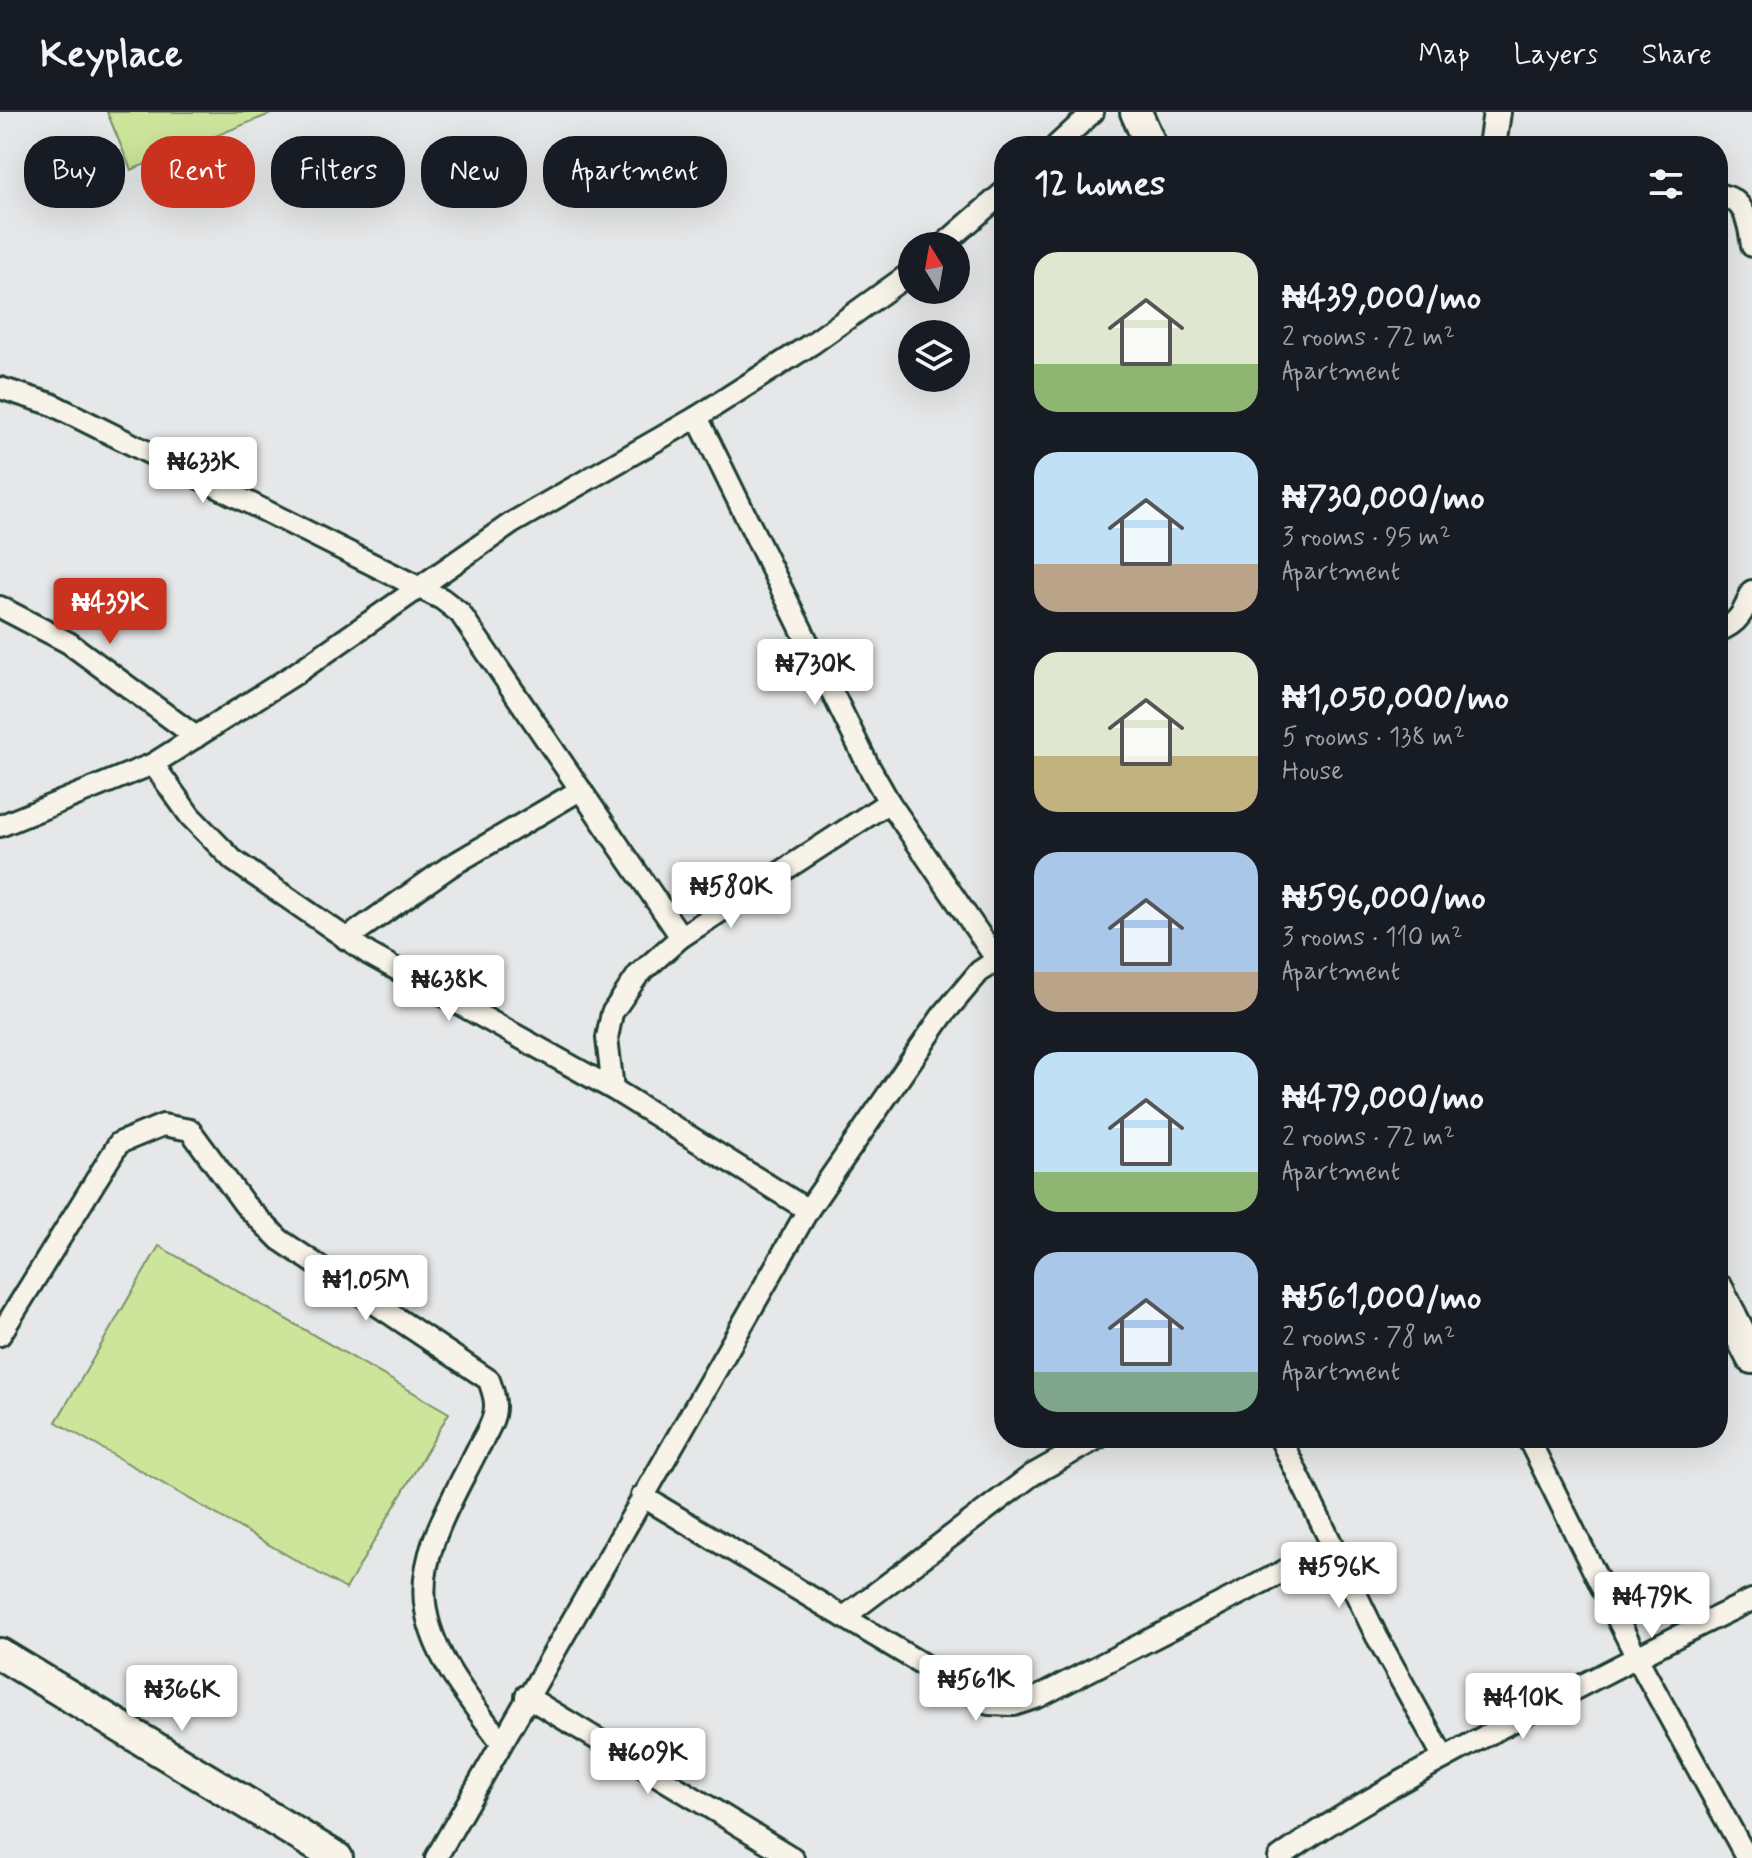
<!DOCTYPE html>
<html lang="en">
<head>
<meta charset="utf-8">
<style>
  body { margin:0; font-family:Mynerve,sans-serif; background:#242831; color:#f1f3f6; height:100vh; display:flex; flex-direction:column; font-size:30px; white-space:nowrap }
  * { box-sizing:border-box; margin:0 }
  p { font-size:26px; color:#9ea1a6 }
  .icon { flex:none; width:44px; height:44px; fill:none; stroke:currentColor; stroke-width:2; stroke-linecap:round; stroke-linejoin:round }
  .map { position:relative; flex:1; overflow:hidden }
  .sheet { position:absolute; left:994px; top:24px; width:734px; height:1312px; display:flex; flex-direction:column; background:#171b24; border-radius:32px; box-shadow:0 8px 32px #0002 }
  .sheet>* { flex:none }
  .banner { position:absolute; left:24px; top:24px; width:760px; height:72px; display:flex; gap:16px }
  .needle { width:52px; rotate:349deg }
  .tools { position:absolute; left:898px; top:120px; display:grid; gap:16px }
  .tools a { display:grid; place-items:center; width:72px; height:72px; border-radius:50%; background:#171b24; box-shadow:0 8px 32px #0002; font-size:40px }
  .price { position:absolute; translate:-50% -68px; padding:0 18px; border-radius:8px; background:#fff; color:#222; font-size:26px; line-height:52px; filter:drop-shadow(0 2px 4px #0008) }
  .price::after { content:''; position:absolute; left:50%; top:48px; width:24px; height:18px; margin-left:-12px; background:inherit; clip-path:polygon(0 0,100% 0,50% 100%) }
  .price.current { background:#c8321e; color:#fff }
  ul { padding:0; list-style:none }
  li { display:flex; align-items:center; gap:24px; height:200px; padding:0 40px }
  li span { display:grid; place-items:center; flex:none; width:224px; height:160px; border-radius:24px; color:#555 }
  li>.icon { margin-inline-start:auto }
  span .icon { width:96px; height:96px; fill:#fffc; stroke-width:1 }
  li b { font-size:34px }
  h2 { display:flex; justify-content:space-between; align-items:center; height:96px; padding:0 40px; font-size:34px }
  .tag { padding:0 28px; border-radius:32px; background:#171b24; box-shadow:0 8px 32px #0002; font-size:28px; line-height:72px }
  .tag.current { background:#c8321e; color:#fff }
  header { display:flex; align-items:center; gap:48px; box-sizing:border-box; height:112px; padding:0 40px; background:#171b24; border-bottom:2px solid #363941 }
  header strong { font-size:38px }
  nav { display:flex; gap:44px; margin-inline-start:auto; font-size:28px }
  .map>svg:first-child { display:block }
  .green { fill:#cde59b; stroke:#769168; stroke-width:2 }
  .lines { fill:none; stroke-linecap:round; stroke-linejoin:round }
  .minor-casing { stroke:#1f3d34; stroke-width:26 }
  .tertiary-casing { stroke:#1f3d34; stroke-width:32 }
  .secondary-casing { stroke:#1f3d34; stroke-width:36 }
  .minor { stroke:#f7f3e8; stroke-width:20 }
  .tertiary { stroke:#f7f3e8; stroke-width:26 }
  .secondary { stroke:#f7f3e8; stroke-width:30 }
</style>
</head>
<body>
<header>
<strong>Keyplace</strong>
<nav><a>Map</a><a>Layers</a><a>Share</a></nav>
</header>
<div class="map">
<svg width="1752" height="1746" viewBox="0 0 1752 1746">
  <rect width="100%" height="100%" fill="#e6e7e8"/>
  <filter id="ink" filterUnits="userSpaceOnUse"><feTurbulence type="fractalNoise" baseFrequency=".0125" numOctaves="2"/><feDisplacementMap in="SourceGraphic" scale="16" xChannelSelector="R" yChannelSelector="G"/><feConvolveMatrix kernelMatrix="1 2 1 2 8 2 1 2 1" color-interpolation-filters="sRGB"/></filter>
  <g filter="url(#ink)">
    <g class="green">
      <polygon points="107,0 275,0 131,58"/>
      <polygon points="159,1134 449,1301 346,1477 56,1310"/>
    </g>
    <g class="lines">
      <defs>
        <g id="minor">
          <polyline points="1056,34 1093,0"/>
          <path d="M1718,83c27,2 31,28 34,51"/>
          <polyline points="942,134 1004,80"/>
          <polyline points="0,276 51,292 442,487 460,501 681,825"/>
          <polyline points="697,305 868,653 889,690 997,848"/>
          <polyline points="0,495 69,531 196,625"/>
          <path d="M1718,519c21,-7 26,-20 34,-40"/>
          <polyline points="153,652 190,704 233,748 369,842 613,977 808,1098"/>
          <polyline points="0,714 153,652 295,562 512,411 697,305 813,231 912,160"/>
          <polyline points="346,827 449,755 580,678"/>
          <polyline points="613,977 607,926 612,901 638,863 681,825 889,690"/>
          <path d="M0,1223l119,-192 44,-18 27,5 55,75 35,35 209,140c4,12 8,22 5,35 -3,13 -13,27 -19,39 -23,46 -59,103 -49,156 8,49 46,93 75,132"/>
          <polyline points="1280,1326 1377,1525 1444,1646"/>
          <polyline points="1528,1326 1636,1544 1747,1746"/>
          <polyline points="642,1384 989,1592 1014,1593 1038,1585 1331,1435"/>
          <polyline points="844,1505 1032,1363 1098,1326"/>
          <polyline points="526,1584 793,1746"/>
          <polyline points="436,1746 808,1098 942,904 980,859 1004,843"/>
          <path d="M1279,1746c71,-51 150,-92 227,-133 82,-43 163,-86 246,-125"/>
        </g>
        <polyline id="tertiary" points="1492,34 1497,0"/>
        <g id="secondary">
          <polyline points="1136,0 1151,34"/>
          <polyline points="1718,1178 1752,1246"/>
          <polyline points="0,1542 337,1746"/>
        </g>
      </defs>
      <use href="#minor" class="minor-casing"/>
      <use href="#tertiary" class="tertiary-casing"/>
      <use href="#secondary" class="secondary-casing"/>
      <use href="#minor" class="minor"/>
      <use href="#tertiary" class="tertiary"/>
      <use href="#secondary" class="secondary"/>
    </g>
  </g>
</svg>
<div class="tools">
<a><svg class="needle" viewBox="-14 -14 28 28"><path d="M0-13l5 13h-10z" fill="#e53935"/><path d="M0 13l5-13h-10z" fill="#9ea1a6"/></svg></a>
<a><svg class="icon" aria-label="layers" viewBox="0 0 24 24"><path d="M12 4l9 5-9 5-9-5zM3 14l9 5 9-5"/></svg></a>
</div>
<b class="price" style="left:203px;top:393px">₦633K</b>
<b class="price current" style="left:110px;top:534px">₦439K</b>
<b class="price" style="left:815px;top:595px">₦730K</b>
<b class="price" style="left:731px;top:818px">₦580K</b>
<b class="price" style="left:449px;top:911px">₦638K</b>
<b class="price" style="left:366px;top:1211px">₦1.05M</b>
<b class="price" style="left:1339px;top:1498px">₦596K</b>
<b class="price" style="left:1652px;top:1528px">₦479K</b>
<b class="price" style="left:976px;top:1611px">₦561K</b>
<b class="price" style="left:182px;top:1621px">₦366K</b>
<b class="price" style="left:1523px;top:1629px">₦410K</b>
<b class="price" style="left:648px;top:1684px">₦609K</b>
<div class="banner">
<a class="tag">Buy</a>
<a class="tag current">Rent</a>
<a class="tag">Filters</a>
<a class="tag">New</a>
<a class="tag">Apartment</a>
</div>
<section class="sheet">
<h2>12 homes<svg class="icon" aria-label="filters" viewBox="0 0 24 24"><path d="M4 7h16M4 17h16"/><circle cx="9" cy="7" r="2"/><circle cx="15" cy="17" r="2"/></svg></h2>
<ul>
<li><span style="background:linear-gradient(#dfe7d0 70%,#8fb573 0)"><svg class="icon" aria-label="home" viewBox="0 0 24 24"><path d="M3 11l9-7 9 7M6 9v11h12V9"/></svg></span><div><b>₦439,000/mo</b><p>2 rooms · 72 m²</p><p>Apartment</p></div></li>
<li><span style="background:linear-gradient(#bfe0f5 70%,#b9a48a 0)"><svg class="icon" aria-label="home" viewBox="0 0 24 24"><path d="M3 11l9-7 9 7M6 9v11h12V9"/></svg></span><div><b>₦730,000/mo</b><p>3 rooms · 95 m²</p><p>Apartment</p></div></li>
<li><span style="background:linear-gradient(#dfe7d0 65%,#c2b280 0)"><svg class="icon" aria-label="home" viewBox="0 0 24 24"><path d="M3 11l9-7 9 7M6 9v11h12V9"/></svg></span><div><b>₦1,050,000/mo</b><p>5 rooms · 138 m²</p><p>House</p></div></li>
<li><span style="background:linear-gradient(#a9c7e8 75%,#b9a48a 0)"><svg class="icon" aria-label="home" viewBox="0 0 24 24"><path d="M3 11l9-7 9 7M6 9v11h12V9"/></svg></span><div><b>₦596,000/mo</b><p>3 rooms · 110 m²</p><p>Apartment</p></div></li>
<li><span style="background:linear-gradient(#bfe0f5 75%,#8fb573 0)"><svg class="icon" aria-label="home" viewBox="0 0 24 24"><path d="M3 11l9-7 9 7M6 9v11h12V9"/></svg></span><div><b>₦479,000/mo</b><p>2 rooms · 72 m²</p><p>Apartment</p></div></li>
<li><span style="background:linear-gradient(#a9c7e8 75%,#7fa58c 0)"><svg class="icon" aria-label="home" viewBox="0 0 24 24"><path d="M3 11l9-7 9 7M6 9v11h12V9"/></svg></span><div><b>₦561,000/mo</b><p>2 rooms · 78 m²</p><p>Apartment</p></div></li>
</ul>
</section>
</div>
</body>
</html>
